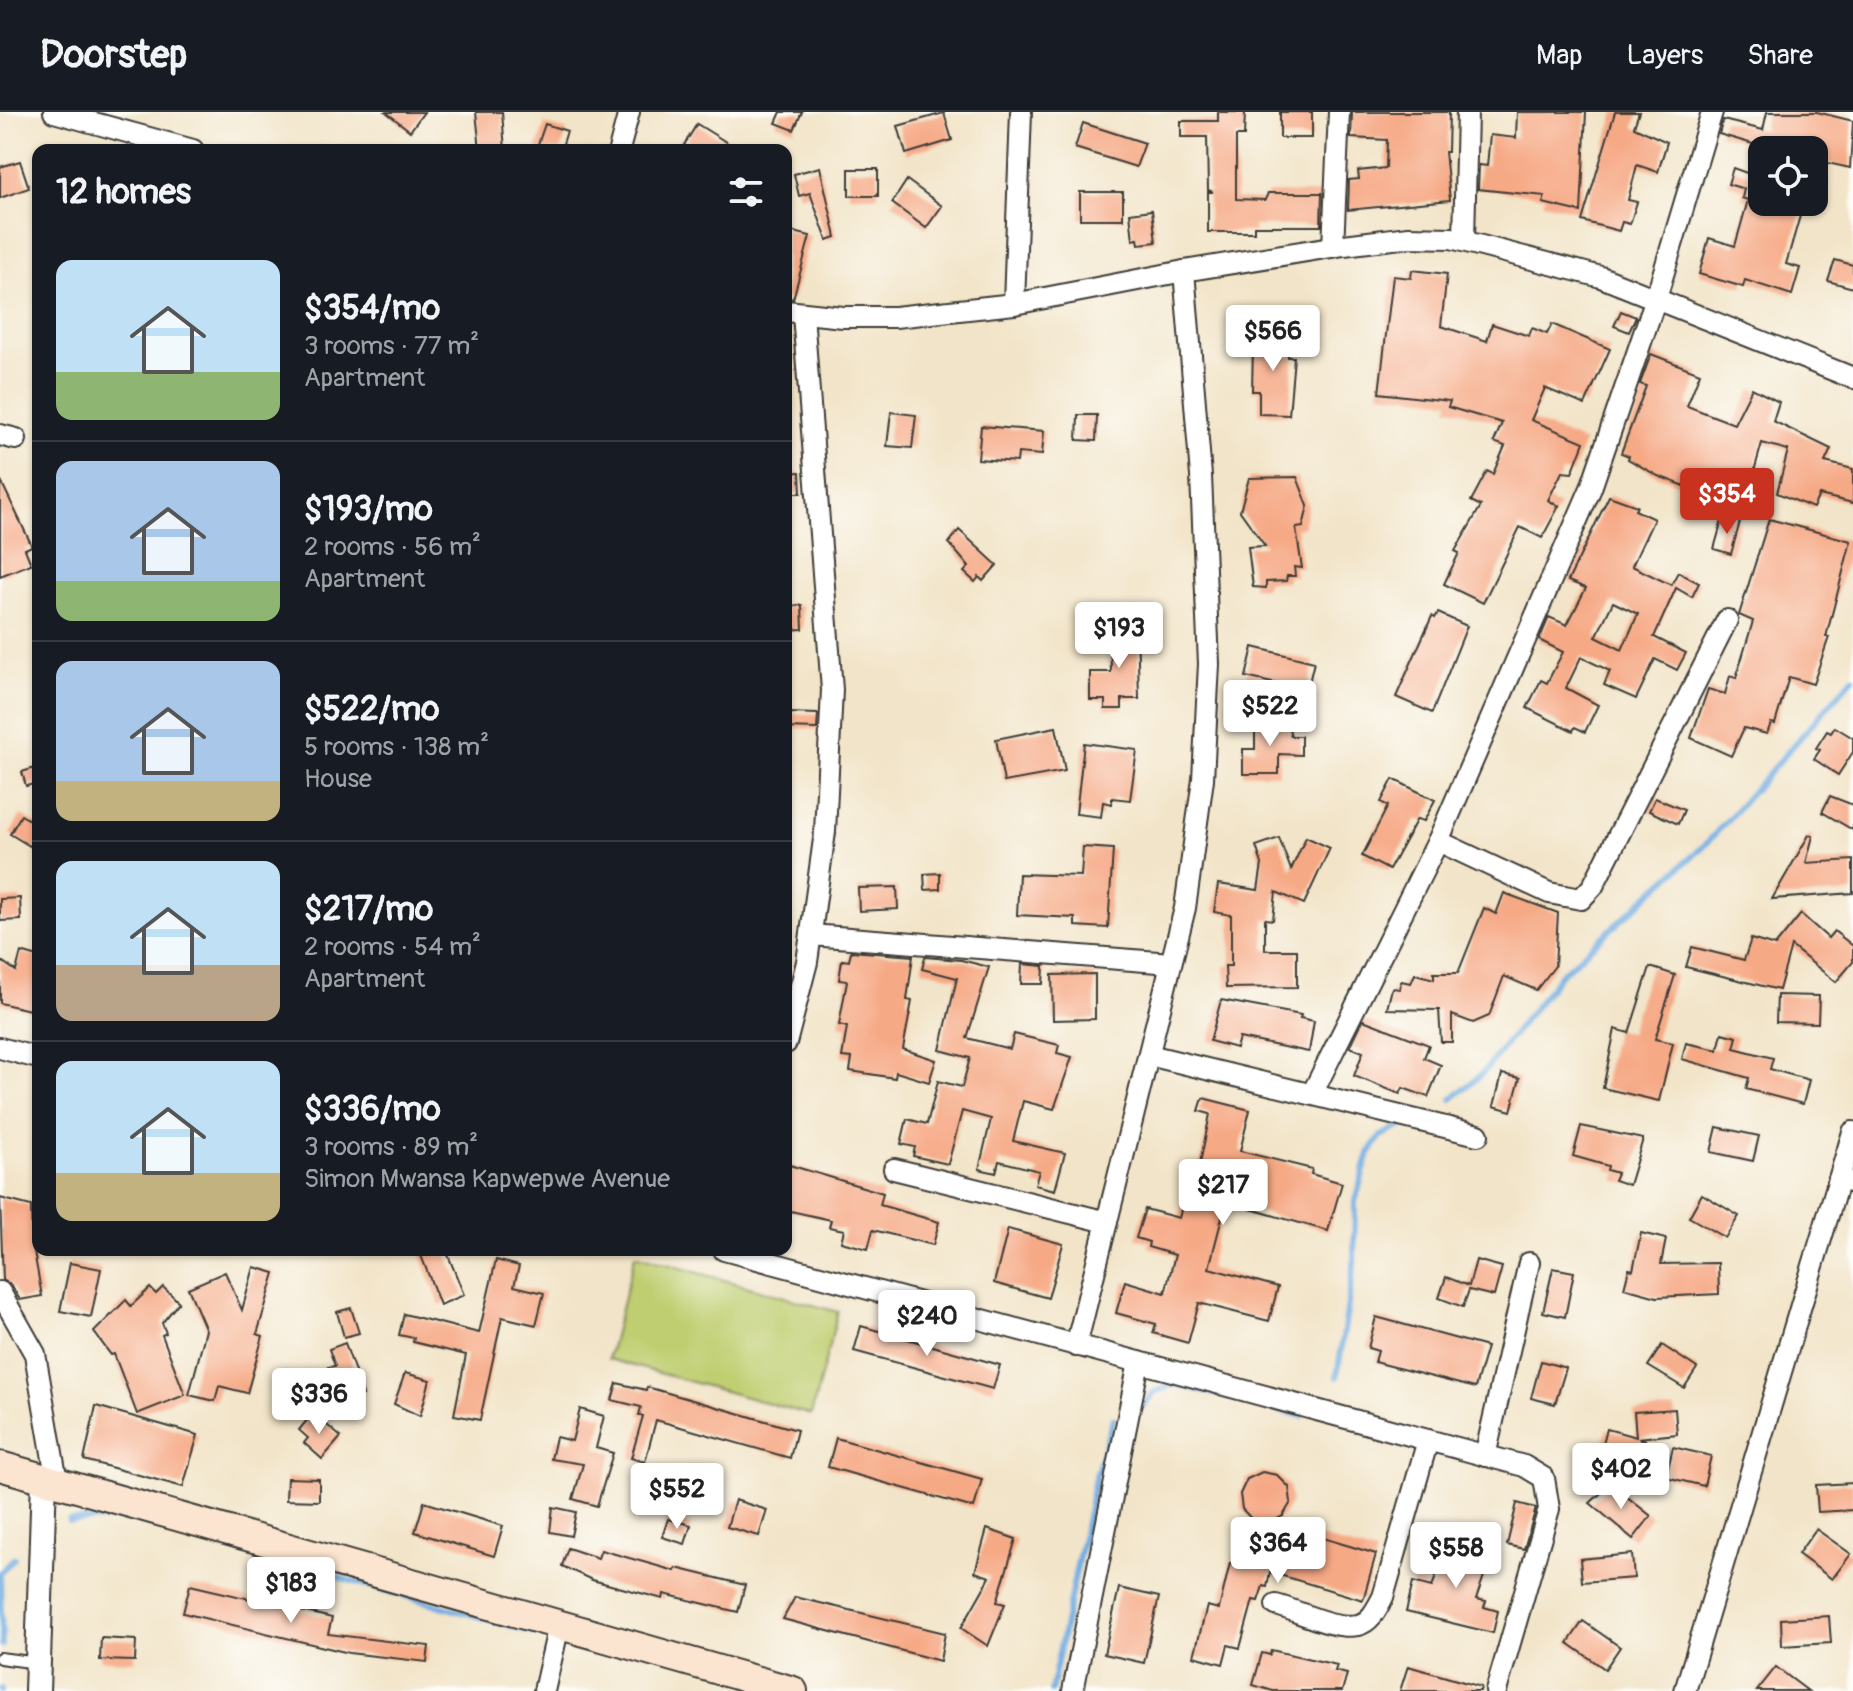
<!DOCTYPE html>
<html lang="en">
<head>
<meta charset="utf-8">
<style>
  body { margin:0; font-family:Pangolin,sans-serif; background:#242831; color:#f1f3f6; height:100vh; display:flex; flex-direction:column; font-size:30px; white-space:nowrap }
  * { box-sizing:border-box; margin:0 }
  p { font-size:26px; color:#9ea1a6 }
  .icon { flex:none; width:44px; height:44px; fill:none; stroke:currentColor; stroke-width:2; stroke-linecap:round; stroke-linejoin:round }
  .map { position:relative; flex:1; overflow:hidden }
  .details { position:absolute; left:32px; top:32px; width:760px; height:1112px; display:flex; flex-direction:column; background:#171b24; border-radius:16px; box-shadow:0 2px 6px #0004 }
  .details>* { flex:none }
  .tools { position:absolute; left:1748px; top:24px; display:grid; gap:16px }
  .tools a { display:grid; place-items:center; width:80px; height:80px; border-radius:16px; background:#171b24; box-shadow:0 2px 6px #0004; font-size:40px }
  .price { position:absolute; translate:-50% -68px; padding:0 18px; border-radius:8px; background:#fff; color:#222; font-size:26px; line-height:52px; filter:drop-shadow(0 2px 4px #0008) }
  .price::after { content:''; position:absolute; left:50%; top:48px; width:24px; height:18px; margin-left:-12px; background:inherit; clip-path:polygon(0 0,100% 0,50% 100%) }
  .price.selected { background:#c8321e; color:#fff }
  ul { padding:0; list-style:none }
  li { display:flex; align-items:center; gap:24px; height:200px; padding:0 24px }
  li+li { border-top:2px solid #363941 }
  li span { display:grid; place-items:center; flex:none; width:224px; height:160px; border-radius:16px; color:#555 }
  li>.icon { margin-inline-start:auto }
  span .icon { width:96px; height:96px; fill:#fffc; stroke-width:1 }
  li b { font-size:34px }
  h2 { display:flex; justify-content:space-between; align-items:center; height:96px; padding:0 24px; font-size:34px }
  header { display:flex; align-items:center; gap:48px; box-sizing:border-box; height:112px; padding:0 40px; background:#171b24; border-bottom:2px solid #363941 }
  header strong { font-size:38px }
  nav { display:flex; gap:44px; margin-inline-start:auto; font-size:28px }
  .map>svg:first-child { display:block }
  .green { fill:#bfce70; stroke:#6e7546; stroke-width:2 }
  .lines { fill:none; stroke-linecap:round; stroke-linejoin:round }
  .stream { stroke:#71ade2; stroke-width:6 }
  .building { fill:#f6a985; fill-rule:evenodd }
  .service-casing { stroke:#3c3a36; stroke-width:14 }
  .minor-casing { stroke:#3c3a36; stroke-width:24 }
  .tertiary-casing { stroke:#3c3a36; stroke-width:28 }
  .secondary-casing { stroke:#3c3a36; stroke-width:32 }
  .service { stroke:#fff; stroke-width:10 }
  .minor { stroke:#fff; stroke-width:20 }
  .tertiary { stroke:#fff; stroke-width:24 }
  .secondary { stroke:#fce5d0; stroke-width:28 }
</style>
</head>
<body>
<header>
<strong>Doorstep</strong>
<nav><a>Map</a><a>Layers</a><a>Share</a></nav>
</header>
<div class="map">
<svg width="1853" height="1579" viewBox="0 0 1853 1579">
  <rect width="100%" height="100%" fill="#fdfcf7"/>
  <filter id="ink" filterUnits="userSpaceOnUse"><feTurbulence type="fractalNoise" baseFrequency=".0125" numOctaves="2"/><feDisplacementMap in="SourceGraphic" scale="16" xChannelSelector="R" yChannelSelector="G"/><feConvolveMatrix kernelMatrix="1 2 1 2 8 2 1 2 1" color-interpolation-filters="sRGB"/></filter>
  <filter id="wash" filterUnits="userSpaceOnUse"><feTurbulence type="fractalNoise" baseFrequency=".006" numOctaves="4" result="noise"/><feDisplacementMap in="SourceGraphic" scale="32" xChannelSelector="R" yChannelSelector="G"/><feGaussianBlur stdDeviation="1.8" result="paint"/><feColorMatrix in="noise" values="0 0 0 0 0 0 0 0 0 0 0 0 0 0 0 0 0 1.4 0 .05"/><feComposite in="paint" operator="in"/></filter>
  <g filter="url(#wash)">
    <rect width="100%" height="100%" fill="#f2e4c8"/>
    <polygon class="green" points="635,1143 838,1200 811,1303 608,1247"/>
    <g class="lines">
      <g class="stream">
        <polyline points="1452,987 1483,961 1561,862 1707,731 1853,566"/>
        <polyline points="1337,1265 1354,1152 1355,1090 1369,1041 1381,1024 1403,1013"/>
        <polyline points="1143,1294 1154,1280 1176,1272 1302,1304"/>
        <polyline points="69,1409 127,1406 540,1522"/>
        <polyline points="2,1533 0,1461 14,1446"/>
        <polyline points="1,1579 1,1577"/>
        <polyline points="1051,1579 1095,1367 1113,1307"/>
      </g>
    </g>
    <g id="blocks">
      <g class="building">
        <polygon points="386,0 424,0 410,19"/>
        <polygon points="476,0 502,0 505,38 480,38"/>
        <polygon points="781,0 802,0 794,18 776,11"/>
        <polygon points="1218,0 1245,0 1244,24 1236,24 1236,87 1265,88 1268,81 1322,81 1321,114 1254,114 1254,120 1208,120 1208,80 1213,80 1208,78 1207,25 1181,25 1181,9 1218,9"/>
        <rect x="1280" y="0" width="32" height="26"/>
        <polygon points="1352,0 1449,0 1448,40 1445,40 1450,88 1348,98 1349,68 1359,67 1358,59 1386,56 1387,28 1351,26"/>
        <polygon points="1517,0 1586,0 1581,100 1543,91 1545,84 1478,77 1479,53 1487,54 1490,23 1516,26"/>
        <polygon points="1615,0 1639,0 1634,15 1667,30 1658,60 1637,53 1628,88 1637,90 1630,112 1622,110 1619,119 1582,109"/>
        <polygon points="1767,0 1817,0 1853,9 1850,56 1814,48 1814,38 1773,38 1719,22 1723,8 1763,18"/>
        <polygon points="944,1 952,28 906,42 898,14"/>
        <polygon points="1083,11 1145,31 1136,55 1075,36"/>
        <polygon points="545,12 567,19 561,38 536,38"/>
        <polygon points="697,12 739,38 693,38 684,33"/>
        <polygon points="20,49 29,76 0,86 0,55"/>
        <polygon points="1757,53 1762,54 1762,90 1804,90 1786,152 1800,156 1792,183 1745,168 1743,175 1699,162 1709,126 1735,134 1748,88 1742,86 1744,77 1728,72 1733,56 1755,64"/>
        <polygon points="820,55 836,125 827,128 810,81 799,84 794,62"/>
        <rect x="849" y="57" width="29" height="27"/>
        <polygon points="907,68 942,94 926,116 892,91"/>
        <rect x="1080" y="80" width="43" height="27"/>
        <polygon points="1152,98 1156,130 1139,132 1138,127 1133,128 1130,101"/>
        <polygon points="786,118 810,124 793,187 786,186"/>
        <polygon points="1835,148 1853,153 1853,176 1828,169"/>
        <polygon points="1412,158 1447,162 1441,214 1487,229 1492,212 1529,224 1532,216 1547,222 1552,212 1610,237 1585,293 1545,276 1531,308 1584,330 1572,361 1562,360 1548,388 1559,394 1542,426 1520,415 1483,491 1444,472 1459,441 1455,439 1481,394 1471,389 1487,359 1493,362 1505,334 1494,330 1502,311 1448,295 1450,289 1379,281 1393,164 1411,166"/>
        <polygon points="1621,199 1636,205 1629,220 1614,214"/>
        <polygon points="1259,218 1288,219 1288,245 1294,245 1289,303 1259,302 1259,279 1252,279 1253,236 1259,237"/>
        <polygon points="1651,242 1700,261 1687,294 1734,312 1752,276 1779,290 1773,309 1831,337 1825,350 1853,357 1853,391 1819,383 1813,396 1777,381 1788,338 1762,331 1751,370 1739,394 1658,364 1628,347 1629,344 1621,341 1646,274 1640,272"/>
        <polygon points="891,300 916,303 912,336 887,334"/>
        <polygon points="1078,303 1097,303 1096,329 1077,328"/>
        <polygon points="981,314 1044,319 1042,343 1018,341 1017,350 978,347"/>
        <polygon points="800,360 801,381 786,381 786,361"/>
        <polygon points="1297,365 1308,394 1303,415 1296,416 1302,456 1294,455 1295,464 1287,464 1286,469 1266,470 1266,476 1253,475 1248,435 1265,434 1240,399 1249,366"/>
        <polygon points="0,367 32,434 25,437 31,452 0,464"/>
        <path d="M1609,384l28,10 -2,4 19,9 -22,47 39,19 7,-13 21,11 -7,14 -16,-9 -22,49 32,16 -9,17 -22,-11 -19,40 -32,-14 6,-14 -29,-14 -15,31 32,17 -13,27 -10,-5 -2,4 -46,-23 14,-28 6,3 16,-31 -24,-12 10,-23 18,8 19,-37 -18,-7zM1613,490l25,12 -16,36 -26,-13z"/>
        <polygon points="1723,405 1740,410 1731,442 1714,437"/>
        <polygon points="1769,407 1851,429 1826,525 1829,525 1813,572 1789,565 1775,612 1771,611 1767,622 1744,616 1731,644 1691,626 1708,577 1725,582 1730,564 1736,566 1753,509 1739,503"/>
        <polygon points="959,418 997,453 983,469 979,465 975,470 964,460 969,455 949,431"/>
        <polygon points="802,493 803,517 786,518 786,494"/>
        <polygon points="1438,501 1467,514 1432,601 1396,585 1432,504 1435,506"/>
        <polygon points="1137,512 1139,587 1122,587 1122,597 1105,597 1105,588 1090,588 1090,560 1111,560 1110,513"/>
        <polygon points="1253,535 1314,550 1307,579 1246,565"/>
        <polygon points="788,601 818,602 817,617 787,616"/>
        <polygon points="1255,608 1287,609 1291,624 1301,624 1301,643 1279,642 1279,662 1243,662 1243,637 1255,637"/>
        <polygon points="1056,615 1065,659 1004,670 996,627"/>
        <polygon points="1835,615 1853,626 1853,640 1838,663 1814,647 1820,638 1816,636 1827,619 1831,621"/>
        <polygon points="1084,631 1137,638 1130,688 1112,686 1112,692 1103,690 1101,705 1076,702"/>
        <polygon points="38,655 38,671 26,674 22,660"/>
        <polygon points="1393,667 1435,688 1424,709 1417,707 1389,758 1362,744 1388,694 1381,690"/>
        <polygon points="1830,684 1853,693 1853,718 1822,700"/>
        <polygon points="1655,686 1684,698 1678,712 1649,699"/>
        <polygon points="21,703 38,713 38,739 10,722"/>
        <polygon points="1809,723 1813,724 1806,751 1853,748 1853,781 1772,787"/>
        <polygon points="1306,725 1330,736 1304,792 1276,780 1273,808 1265,807 1265,838 1297,838 1297,875 1226,876 1225,854 1231,854 1231,803 1214,800 1218,772 1258,778 1262,752 1256,734 1279,726 1291,758"/>
        <polygon points="1083,735 1113,737 1108,816 1075,814 1075,806 1017,803 1019,762 1081,764"/>
        <polygon points="940,761 940,777 925,778 924,762"/>
        <polygon points="897,775 898,797 859,799 858,776"/>
        <polygon points="1504,781 1558,801 1555,854 1536,878 1504,864 1489,904 1473,911 1452,903 1452,930 1441,930 1439,898 1387,897 1392,876 1400,877 1401,869 1411,871 1415,862 1434,867 1434,861 1458,861 1484,796 1496,802"/>
        <polygon points="20,786 21,808 0,809 0,787"/>
        <polygon points="1801,802 1828,826 1834,819 1853,834 1853,850 1836,870 1791,834 1779,878 1686,855 1692,835 1744,848 1751,827 1775,834"/>
        <polygon points="851,839 913,844 907,888 912,889 903,937 936,948 929,970 896,960 895,966 850,959 852,946 842,945 847,915 839,913 847,869 839,868 842,848 849,849"/>
        <polygon points="21,840 38,845 38,900 0,891 0,848 16,859"/>
        <polygon points="925,845 961,848 989,855 967,926 1010,937 1014,922 1059,933 1057,941 1072,945 1054,997 1023,989 1013,1029 1065,1041 1055,1078 1035,1073 1039,1059 999,1049 996,1061 979,1057 991,1007 962,999 948,1052 913,1044 915,1035 901,1032 907,1007 927,1012 938,969 962,975 970,946 940,938 957,866 922,857"/>
        <polygon points="1022,852 1044,854 1043,872 1021,872"/>
        <polygon points="1650,855 1675,863 1655,927 1673,931 1659,989 1603,976 1615,917 1629,921"/>
        <polygon points="1095,862 1095,907 1053,908 1052,863"/>
        <polygon points="1777,883 1819,884 1818,911 1776,910"/>
        <polygon points="1221,888 1301,903 1300,906 1314,909 1309,940 1239,926 1236,936 1210,929"/>
        <polygon points="1363,908 1429,933 1424,946 1441,953 1428,985 1403,976 1400,982 1354,964 1363,940 1350,935"/>
        <polygon points="1722,921 1737,925 1734,936 1773,946 1770,957 1809,968 1803,992 1746,977 1749,966 1682,947 1686,931 1718,938"/>
        <polygon points="1502,962 1520,966 1511,999 1494,994"/>
        <polygon points="1203,986 1250,998 1240,1039 1312,1057 1311,1062 1342,1071 1328,1119 1226,1090 1209,1156 1278,1175 1269,1209 1199,1191 1188,1231 1153,1221 1156,1212 1116,1201 1125,1169 1165,1181 1175,1143 1148,1135 1149,1130 1136,1126 1145,1097 1179,1106 1186,1079 1194,1081 1210,1002 1199,999"/>
        <polygon points="1581,1014 1643,1027 1629,1073 1614,1068 1617,1061 1607,1058 1608,1054 1573,1044"/>
        <polygon points="1717,1015 1759,1024 1753,1049 1711,1040"/>
        <polygon points="786,1052 883,1081 880,1093 939,1110 933,1133 873,1118 868,1137 841,1130 844,1118 829,1115 831,1108 786,1098"/>
        <polygon points="1702,1082 1739,1104 1725,1126 1689,1105"/>
        <polygon points="0,1086 31,1094 32,1129 42,1184 20,1188 11,1173 3,1168"/>
        <polygon points="1008,1117 1063,1132 1048,1186 994,1171"/>
        <polygon points="1641,1121 1666,1127 1661,1152 1718,1151 1719,1182 1657,1185 1624,1176 1629,1157 1633,1158"/>
        <polygon points="419,1138 446,1138 464,1183 440,1193"/>
        <polygon points="496,1148 519,1154 514,1174 544,1181 536,1213 502,1205 480,1308 454,1303 466,1243 413,1230 414,1226 399,1223 404,1202 479,1221"/>
        <polygon points="1476,1148 1502,1155 1494,1184 1469,1178 1463,1195 1439,1186 1446,1165 1469,1174"/>
        <polygon points="70,1151 101,1157 91,1205 60,1199"/>
        <polygon points="254,1155 275,1161 257,1222 263,1224 247,1281 219,1274 215,1289 189,1283 206,1218 188,1176 225,1160 242,1198"/>
        <polygon points="1553,1156 1574,1160 1565,1205 1543,1200"/>
        <polygon points="163,1175 179,1190 162,1211 166,1221 162,1223 185,1283 137,1302 114,1242 111,1243 94,1220 126,1188 131,1194 150,1176 156,1182"/>
        <polygon points="351,1196 359,1221 344,1225 337,1200"/>
        <polygon points="1376,1205 1487,1235 1475,1276 1375,1250 1378,1239 1368,1236"/>
        <polygon points="861,1214 1000,1253 993,1277 854,1239"/>
        <polygon points="345,1231 363,1283 340,1290 328,1255 335,1254 329,1237"/>
        <polygon points="1662,1233 1697,1256 1684,1276 1648,1254"/>
        <polygon points="1541,1249 1566,1256 1555,1292 1531,1286"/>
        <polygon points="405,1261 430,1268 420,1304 394,1292"/>
        <polygon points="617,1271 646,1278 647,1275 797,1318 790,1346 656,1308 645,1350 631,1346 643,1304 639,1303 641,1295 612,1288"/>
        <polygon points="96,1294 198,1323 183,1375 84,1348"/>
        <polygon points="580,1297 604,1304 596,1336 613,1341 597,1394 573,1387 583,1352 551,1347 556,1325 572,1329"/>
        <polygon points="1675,1297 1677,1322 1638,1326 1645,1328 1637,1356 1599,1345 1607,1317 1636,1325 1634,1300"/>
        <polygon points="313,1301 341,1325 322,1347 304,1331 308,1326 299,1318"/>
        <polygon points="836,1326 982,1367 974,1396 828,1355"/>
        <polygon points="1673,1335 1711,1344 1704,1374 1666,1365"/>
        <polygon points="1262,1360 1277,1363 1289,1375 1291,1390 1283,1404 1260,1416 1242,1397 1240,1382 1247,1367"/>
        <polygon points="287,1366 319,1367 319,1389 286,1388"/>
        <polygon points="1853,1371 1853,1398 1818,1400 1816,1373"/>
        <polygon points="1611,1372 1651,1404 1633,1427 1590,1391"/>
        <polygon points="735,1388 767,1398 759,1424 727,1415"/>
        <polygon points="424,1390 503,1414 494,1444 415,1420"/>
        <polygon points="1517,1391 1536,1396 1524,1437 1507,1433"/>
        <polygon points="553,1395 576,1400 571,1424 550,1420"/>
        <polygon points="668,1407 691,1413 685,1432 662,1425"/>
        <polygon points="987,1417 1016,1427 997,1490 1005,1492 988,1534 961,1516 990,1465 975,1460"/>
        <polygon points="1816,1417 1851,1442 1832,1467 1798,1442"/>
        <polygon points="1313,1423 1376,1442 1363,1488 1270,1460 1267,1475 1263,1474 1258,1489 1253,1488 1240,1536 1228,1533 1223,1552 1194,1544 1207,1494 1219,1497 1230,1451 1232,1452 1240,1426 1298,1443 1302,1430"/>
        <polygon points="1449,1427 1492,1441 1476,1487 1486,1489 1484,1495 1498,1499 1493,1521 1406,1500 1413,1470 1432,1475"/>
        <polygon points="568,1436 598,1446 601,1438 675,1459 676,1456 745,1473 738,1500 664,1482 663,1487 592,1468 562,1454"/>
        <polygon points="1632,1442 1634,1466 1582,1470 1580,1447"/>
        <polygon points="190,1473 332,1506 328,1522 429,1534 427,1550 349,1541 183,1501"/>
        <polygon points="1119,1476 1159,1485 1144,1551 1104,1542"/>
        <polygon points="795,1485 945,1521 940,1549 783,1507"/>
        <polygon points="1829,1504 1831,1531 1782,1534 1781,1507"/>
        <polygon points="1583,1509 1620,1535 1605,1557 1568,1531"/>
        <polygon points="101,1526 136,1528 135,1549 100,1548"/>
        <polygon points="1271,1538 1337,1553 1335,1559 1347,1562 1342,1579 1273,1579 1253,1573 1262,1541 1270,1543"/>
        <polygon points="1408,1554 1481,1575 1480,1579 1400,1579"/>
        <polygon points="1776,1555 1808,1579 1757,1579"/>
      </g>
    </g>
  </g>
  <g filter="url(#ink)">
    <use href="#blocks" fill-opacity="0" stroke="#3c3a36" stroke-width="2"/>
    <g class="lines">
      <defs>
        <polyline id="service" points="0,1546 38,1551"/>
        <g id="minor">
          <polyline points="54,0 193,38"/>
          <polyline points="619,38 629,0"/>
          <polyline points="1464,128 1467,0"/>
          <polyline points="1333,135 1339,0"/>
          <polyline points="1014,192 1021,0"/>
          <polyline points="786,199 843,205 895,205 1014,192 1184,159 1344,133 1409,125 1451,126 1601,165 1853,266"/>
          <polyline points="0,323 16,327"/>
          <polyline points="1438,729 1549,781 1581,787 1593,774 1727,508"/>
          <polyline points="811,823 1171,851"/>
          <polyline points="786,931 807,850 825,720 832,578 803,202"/>
          <polyline points="0,936 38,946"/>
          <polyline points="1149,943 1478,1023"/>
          <polyline points="1312,982 1438,729 1591,376 1656,186 1712,0"/>
          <polyline points="894,1057 1107,1110"/>
          <polyline points="1839,1067 1853,1020"/>
          <polyline points="724,1138 1524,1354 1544,1366 1549,1397 1496,1579"/>
          <polyline points="0,1180 35,1242 57,1370"/>
          <polyline points="1076,1234 1185,796 1203,667 1209,552 1201,364 1184,159"/>
          <polyline points="1485,1344 1529,1151"/>
          <path d="M1276,1493c23,6 58,25 82,20 13,-3 19,-17 25,-28l45,-157"/>
          <polyline points="544,1579 559,1513"/>
          <polyline points="1073,1579 1139,1250"/>
          <polyline points="1685,1579 1839,1067 1853,1071"/>
        </g>
        <polyline id="tertiary" points="37,1579 44,1366"/>
        <polyline id="secondary" points="0,1354 793,1579"/>
      </defs>
      <use href="#service" class="service-casing"/>
      <use href="#minor" class="minor-casing"/>
      <use href="#tertiary" class="tertiary-casing"/>
      <use href="#secondary" class="secondary-casing"/>
      <use href="#service" class="service"/>
      <use href="#minor" class="minor"/>
      <use href="#tertiary" class="tertiary"/>
      <use href="#secondary" class="secondary"/>
    </g>
  </g>
</svg>
<div class="tools">
<a><svg class="icon" aria-label="locate" viewBox="0 0 24 24"><circle cx="12" cy="12" r="6"/><path d="M12 2v4M12 18v4M2 12h4M18 12h4"/></svg></a>
</div>
<b class="price" style="left:1273px;top:261px">$566</b>
<b class="price selected" style="left:1727px;top:424px">$354</b>
<b class="price" style="left:1119px;top:558px">$193</b>
<b class="price" style="left:1270px;top:636px">$522</b>
<b class="price" style="left:1223px;top:1115px">$217</b>
<b class="price" style="left:927px;top:1246px">$240</b>
<b class="price" style="left:319px;top:1324px">$336</b>
<b class="price" style="left:1621px;top:1399px">$402</b>
<b class="price" style="left:677px;top:1419px">$552</b>
<b class="price" style="left:1278px;top:1473px">$364</b>
<b class="price" style="left:1456px;top:1478px">$558</b>
<b class="price" style="left:291px;top:1513px">$183</b>
<section class="details">
<h2>12 homes<svg class="icon" aria-label="filters" viewBox="0 0 24 24"><path d="M4 7h16M4 17h16"/><circle cx="9" cy="7" r="2"/><circle cx="15" cy="17" r="2"/></svg></h2>
<ul>
<li><span style="background:linear-gradient(#bfe0f5 70%,#8fb573 0)"><svg class="icon" aria-label="home" viewBox="0 0 24 24"><path d="M3 11l9-7 9 7M6 9v11h12V9"/></svg></span><div><b>$354/mo</b><p>3 rooms · 77 m²</p><p>Apartment</p></div></li>
<li><span style="background:linear-gradient(#a9c7e8 75%,#8fb573 0)"><svg class="icon" aria-label="home" viewBox="0 0 24 24"><path d="M3 11l9-7 9 7M6 9v11h12V9"/></svg></span><div><b>$193/mo</b><p>2 rooms · 56 m²</p><p>Apartment</p></div></li>
<li><span style="background:linear-gradient(#a9c7e8 75%,#c2b280 0)"><svg class="icon" aria-label="home" viewBox="0 0 24 24"><path d="M3 11l9-7 9 7M6 9v11h12V9"/></svg></span><div><b>$522/mo</b><p>5 rooms · 138 m²</p><p>House</p></div></li>
<li><span style="background:linear-gradient(#bfe0f5 65%,#b9a48a 0)"><svg class="icon" aria-label="home" viewBox="0 0 24 24"><path d="M3 11l9-7 9 7M6 9v11h12V9"/></svg></span><div><b>$217/mo</b><p>2 rooms · 54 m²</p><p>Apartment</p></div></li>
<li><span style="background:linear-gradient(#bfe0f5 70%,#c2b280 0)"><svg class="icon" aria-label="home" viewBox="0 0 24 24"><path d="M3 11l9-7 9 7M6 9v11h12V9"/></svg></span><div><b>$336/mo</b><p>3 rooms · 89 m²</p><p>Simon Mwansa Kapwepwe Avenue</p></div></li>
</ul>
</section>
</div>
</body>
</html>
